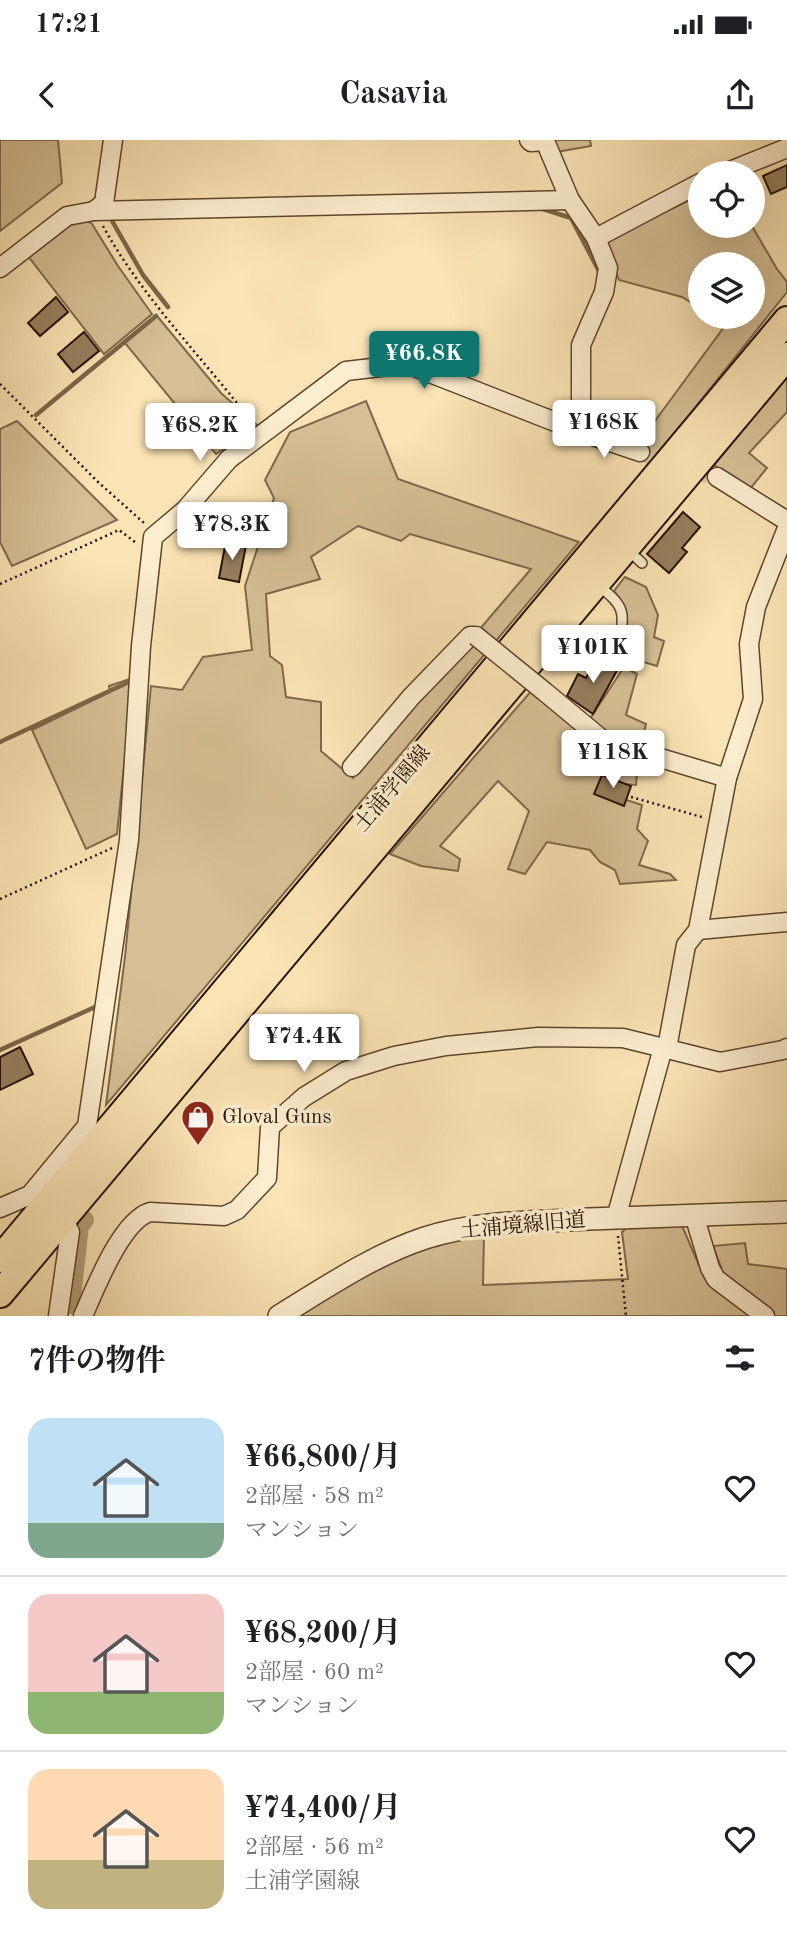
<!DOCTYPE html>
<html lang="ja">
<head>
<meta charset="utf-8">
<style>
  body { margin:0; font-family:"Old Standard TT","Noto Serif JP",serif; background:#f2f2f2; color:#202124; height:100vh; display:flex; flex-direction:column; font-size:26px; white-space:nowrap }
  * { box-sizing:border-box; margin:0 }
  p { font-size:23px; color:#757577 }
  .icon { flex:none; width:38px; height:38px; fill:none; stroke:currentColor; stroke-width:2; stroke-linecap:round; stroke-linejoin:round }
  .map { position:relative; height:1176px; overflow:hidden }
  .sheet { display:flex; flex-direction:column; background:#fff; flex:1 }
  .sheet>* { flex:none }
  .controls { position:absolute; left:688px; top:21px; display:grid; gap:14px }
  .controls a { display:grid; place-items:center; width:77px; height:77px; border-radius:50%; background:#fff; box-shadow:0 7px 28px #0002; font-size:35px }
  .price { position:absolute; translate:-50% -60px; padding:0 16px; border-radius:7px; background:#fff; color:#222; font-size:23px; line-height:46px; filter:drop-shadow(0 2px 4px #0008) }
  .price::after { content:''; position:absolute; left:50%; top:42px; width:21px; height:16px; margin-left:-10px; background:inherit; clip-path:polygon(0 0,100% 0,50% 100%) }
  .price.selected { background:#0f766e; color:#fff }
  ul { padding:0; list-style:none }
  li { display:flex; align-items:center; gap:21px; height:175px; padding:0 28px }
  li+li { border-top:2px solid #e0e0e0 }
  li span { display:grid; place-items:center; flex:none; width:196px; height:140px; border-radius:21px; color:#555 }
  li>.icon { margin-inline-start:auto }
  span .icon { width:84px; height:84px; fill:#fffc; stroke-width:1 }
  li b { font-size:30px }
  h2 { display:flex; justify-content:space-between; align-items:center; height:84px; padding:0 28px; font-size:30px }
  .status { display:flex; justify-content:space-between; align-items:center; height:49px; padding:0 35px; background:#fff; direction:ltr }
  .status svg { height:19px; fill:currentColor }
  header { display:flex; justify-content:space-between; align-items:center; height:91px; padding:0 28px; background:#fff; font-size:32px; font-weight:700 }
  .map>svg:first-child { display:block }
  .green { fill:#d6bf95; stroke:#80684a; stroke-width:2; fill-rule:evenodd }
  .lines { fill:none; stroke-linecap:round; stroke-linejoin:round }
  .stream { stroke:#7c6547; stroke-width:4.5 }
  .canal { stroke:#b39c77; stroke-width:18 }
  .building { fill:#967f5e; stroke:#291200; stroke-width:2 }
  .minor-tunnel { stroke:#dbc499; stroke-width:18; stroke-dasharray:18 9; stroke-linecap:butt }
  .service-casing { stroke:#5d462d; stroke-width:12 }
  .minor-casing { stroke:#5d462d; stroke-width:21 }
  .tertiary-casing { stroke:#5d462d; stroke-width:24 }
  .primary-casing { stroke:#291200; stroke-width:30 }
  .path { stroke:#291200; stroke-width:2.5; stroke-dasharray:2 3.5; stroke-linecap:butt }
  .service { stroke:#fcedce; stroke-width:9 }
  .minor { stroke:#fcedce; stroke-width:18 }
  .tertiary { stroke:#fcedce; stroke-width:21 }
  .primary { stroke:#fae3b4; stroke-width:26 }
  .minor-bridge-casing { stroke:#5d462d; stroke-width:21; stroke-linecap:butt }
  .minor-bridge { stroke:#fcedce; stroke-width:18 }
  .labels { text-anchor:middle; dominant-baseline:central; stroke-width:7; stroke-linejoin:round; paint-order:stroke }
  .street-label { font-size:21px; fill:#291200; stroke:#fcedce }
  .poi-label { font-size:21px; fill:#291200; stroke:#fcedce; text-anchor:start }
</style>
</head>
<body>
<div class="status"><b>17:21</b><svg viewBox="0 0 49 12"><path d="M0 12V9h3v3zM5 12V6h3v6zM10 12V3h3v9zM15 12V0h3v12zM26 1h20v11H26zM47 4h2v5h-2z"/></svg></div>
<header><svg class="icon" aria-label="back" viewBox="0 0 24 24"><path d="M15 5l-7 7 7 7"/></svg>Casavia<svg class="icon" aria-label="share" viewBox="0 0 24 24"><path d="M12 15V3M7 8l5-5 5 5M5 13v7h14v-7"/></svg></header>
<div class="map">
<svg width="787" height="1176" viewBox="0 0 787 1176">
  <rect width="100%" height="100%" fill="#fae3b4"/>
  <filter id="stains"><feTurbulence type="fractalNoise" baseFrequency=".00286" numOctaves="4"/><feColorMatrix values="0 0 0 0 .2 0 0 0 0 .09 0 0 0 0 .02 0 0 0 .5 -.17"/></filter>
  <radialGradient id="worn" r=".72"><stop offset=".6" stop-color="#630" stop-opacity="0"/><stop offset="1" stop-color="#630" stop-opacity=".3"/></radialGradient>
  <g class="green">
    <polygon points="0,0 58,0 62,43 0,91"/>
    <polygon points="552,0 590,0 591,6 556,12"/>
    <polygon points="700,55 700,86 752,86 777,129 787,142 787,152 659,313 638,304 724,187 715,177 752,177 752,124 700,124 700,168 682,157 619,140 604,103 629,89"/>
    <polygon points="84,79 92,84 118,126 152,174 104,214 28,116 52,94"/>
    <polygon points="157,176 221,253 258,286 216,314 125,203"/>
    <polygon points="787,237 787,272 749,313 767,328 750,349 714,325"/>
    <path d="M366,261l32,78 181,63 -473,563 19,-148 26,-271 31,4 21,-33 49,-7 -7,-64 29,-88 -9,-18 25,-48zM358,386l43,15 9,-7 121,35 -178,209 -32,-27v-49l-35,-5 -4,-32 -12,-9 -4,-62 54,-15 -9,-22z"/>
    <polygon points="17,281 117,380 12,426 0,402 0,289"/>
    <path d="M625,437l21,10 12,28 -4,22 10,4 -7,25 -37,-11c8,-25 13,-43 -6,-64z"/>
    <polygon points="624,527 637,534 626,575 646,584 639,613 636,645 602,642 598,651 642,665 637,689 648,701 639,725 670,734 676,740 620,744 615,730 600,722 590,710 547,702 525,734 508,729 529,671 498,641 440,706 460,719 458,731 421,726 390,714 533,549 584,588"/>
    <polygon points="133,538 117,694 86,709 32,590 110,552 109,546"/>
    <polygon points="678,1085 683,1088 704,1137 719,1152 751,1176 297,1176 335,1151 429,1104 484,1094 483,1145 628,1139 622,1092 628,1087"/>
    <polygon points="745,1103 748,1124 787,1129 787,1176 774,1176 723,1133 713,1106"/>
  </g>
  <g class="lines">
    <g class="stream">
      <polyline points="543,69 571,78 600,133"/>
      <polyline points="111,79 143,135 168,167"/>
      <polyline points="36,275 156,176"/>
      <polyline points="0,602 131,541"/>
      <polyline points="0,910 95,867"/>
    </g>
    <polyline class="canal" points="71,1165 80,1086 85,1080"/>
  </g>
  <g class="building">
    <polygon points="787,25 787,47 771,54 763,36"/>
    <polygon points="56,157 68,172 40,196 28,183"/>
    <polygon points="84,192 99,211 73,232 58,214"/>
    <polygon points="683,372 700,387 682,408 687,412 669,433 647,414"/>
    <polygon points="226,401 246,405 239,442 219,438"/>
    <polygon points="599,516 619,527 593,574 567,556 578,534 586,538"/>
    <polygon points="602,635 631,646 624,666 594,654"/>
    <polygon points="20,907 33,934 0,950 0,917"/>
  </g>
  <g class="lines">
    <polyline class="minor-tunnel" points="640,312 717,337"/>
    <defs>
      <g id="service">
        <polyline points="627,409 642,423"/>
        <path d="M597,444c26,22 29,25 22,58"/>
      </g>
      <g id="minor">
        <polyline points="529,0 531,2 545,1 570,60 596,98 608,128 604,152 581,205 581,292"/>
        <polyline points="725,33 787,8"/>
        <polyline points="94,71 104,63 113,0"/>
        <polyline points="596,98 700,43"/>
        <polyline points="0,128 67,76 94,71 570,60"/>
        <polyline points="717,337 787,381"/>
        <polyline points="545,552 604,601 727,638"/>
        <polyline points="352,627 411,557 470,496 476,496"/>
        <polyline points="698,790 787,782"/>
        <polyline points="0,1068 30,1055 87,986 129,700 141,506 153,397 185,370 229,319 346,231 407,224 581,292 640,312"/>
        <polyline points="56,1073 63,1079 70,1092 58,1176"/>
        <polyline points="694,1075 710,1128 716,1139 765,1176"/>
        <polyline points="616,1078 661,915 667,908 686,805 698,790 727,638 753,559 749,504 756,467 787,388"/>
        <path d="M83,1176c12,-27 38,-95 67,-104l74,4 13,-6 30,-32 3,-51 34,-30 42,-26 48,-15 52,-10 92,-9 85,1 97,24 63,-12 4,-2"/>
      </g>
      <path id="tertiary" d="M279,1176c46,-28 94,-61 146,-78 52,-17 110,-16 164,-19 66,-2 132,-5 198,-7"/>
      <g id="primary">
        <polyline points="0,1119 787,180"/>
        <polyline points="0,1154 787,216"/>
      </g>
    </defs>
    <use href="#service" class="service-casing"/>
    <use href="#minor" class="minor-casing"/>
    <use href="#tertiary" class="tertiary-casing"/>
    <use href="#primary" class="primary-casing"/>
    <g class="path">
      <path d="M103,86c35,64 88,120 134,177l18,14"/>
      <polyline points="0,244 98,342 144,383"/>
      <polyline points="0,444 119,390 135,402"/>
      <polyline points="631,657 702,677"/>
      <polyline points="0,759 112,708"/>
      <polyline points="618,1096 626,1176"/>
    </g>
    <use href="#service" class="service"/>
    <use href="#minor" class="minor"/>
    <use href="#tertiary" class="tertiary"/>
    <use href="#primary" class="primary"/>
    <defs>
      <polyline id="minor-bridge" points="476,496 545,552"/>
    </defs>
    <use href="#minor-bridge" class="minor-bridge-casing"/>
    <use href="#minor-bridge" class="minor-bridge"/>
  </g>
  <defs>
    <symbol id="shop-pin" viewBox="-11 -11 22 30"><path d="M0 17L-7.5 6A9.5 9.5 0 1 1 7.5 6Z" fill="#8f2418" stroke="#fcedce"/><path d="M-5-2.5h2.3a2.7 3.5 0 0 1 5.4 0H5L5.5 6h-11ZM-1.5-2.5h3a1.5 2.3 0 0 0-3 0Z" fill="#fff"/></symbol>
  </defs>
  <g fill-rule="evenodd">
    <use href="#shop-pin" x="179" y="958" width="38" height="52"/>
  </g>
  <g class="labels">
    <g class="street-label">
      <text transform="translate(393 649) rotate(-50)">土浦学園線</text>
      <text transform="translate(523 1086) rotate(-5)">土浦境線旧道</text>
    </g>
    <g class="poi-label">
      <text x="222" y="977">Gloval Guns</text>
    </g>
  </g>
  <rect width="100%" height="100%" filter="url(#stains)"/>
  <rect width="100%" height="100%" fill="url(#worn)"/>
</svg>
<div class="controls">
<a><svg class="icon" aria-label="locate" viewBox="0 0 24 24"><circle cx="12" cy="12" r="6"/><path d="M12 2v4M12 18v4M2 12h4M18 12h4"/></svg></a>
<a><svg class="icon" aria-label="layers" viewBox="0 0 24 24"><path d="M12 4l9 5-9 5-9-5zM3 14l9 5 9-5"/></svg></a>
</div>
<b class="price selected" style="left:424px;top:251px">¥66.8K</b>
<b class="price" style="left:604px;top:320px">¥168K</b>
<b class="price" style="left:200px;top:323px">¥68.2K</b>
<b class="price" style="left:232px;top:422px">¥78.3K</b>
<b class="price" style="left:593px;top:545px">¥101K</b>
<b class="price" style="left:613px;top:650px">¥118K</b>
<b class="price" style="left:304px;top:934px">¥74.4K</b>
</div>
<section class="sheet">
<h2>7件の物件<svg class="icon" aria-label="filters" viewBox="0 0 24 24"><path d="M4 7h16M4 17h16"/><circle cx="9" cy="7" r="2"/><circle cx="15" cy="17" r="2"/></svg></h2>
<ul>
<li><span style="background:linear-gradient(#bfe0f5 75%,#7fa58c 0)"><svg class="icon" aria-label="home" viewBox="0 0 24 24"><path d="M3 11l9-7 9 7M6 9v11h12V9"/></svg></span><div><b>¥66,800/月</b><p>2部屋 · 58 m²</p><p>マンション</p></div><svg class="icon" aria-label="heart" viewBox="0 0 24 24"><path d="M12 20l-8-8c-3-5 5-10 8-4 3-6 11-1 8 4z"/></svg></li>
<li><span style="background:linear-gradient(#f6c9c9 70%,#8fb573 0)"><svg class="icon" aria-label="home" viewBox="0 0 24 24"><path d="M3 11l9-7 9 7M6 9v11h12V9"/></svg></span><div><b>¥68,200/月</b><p>2部屋 · 60 m²</p><p>マンション</p></div><svg class="icon" aria-label="heart" viewBox="0 0 24 24"><path d="M12 20l-8-8c-3-5 5-10 8-4 3-6 11-1 8 4z"/></svg></li>
<li><span style="background:linear-gradient(#ffd9b3 65%,#c2b280 0)"><svg class="icon" aria-label="home" viewBox="0 0 24 24"><path d="M3 11l9-7 9 7M6 9v11h12V9"/></svg></span><div><b>¥74,400/月</b><p>2部屋 · 56 m²</p><p>土浦学園線</p></div><svg class="icon" aria-label="heart" viewBox="0 0 24 24"><path d="M12 20l-8-8c-3-5 5-10 8-4 3-6 11-1 8 4z"/></svg></li>
</ul>
</section>
</body>
</html>
